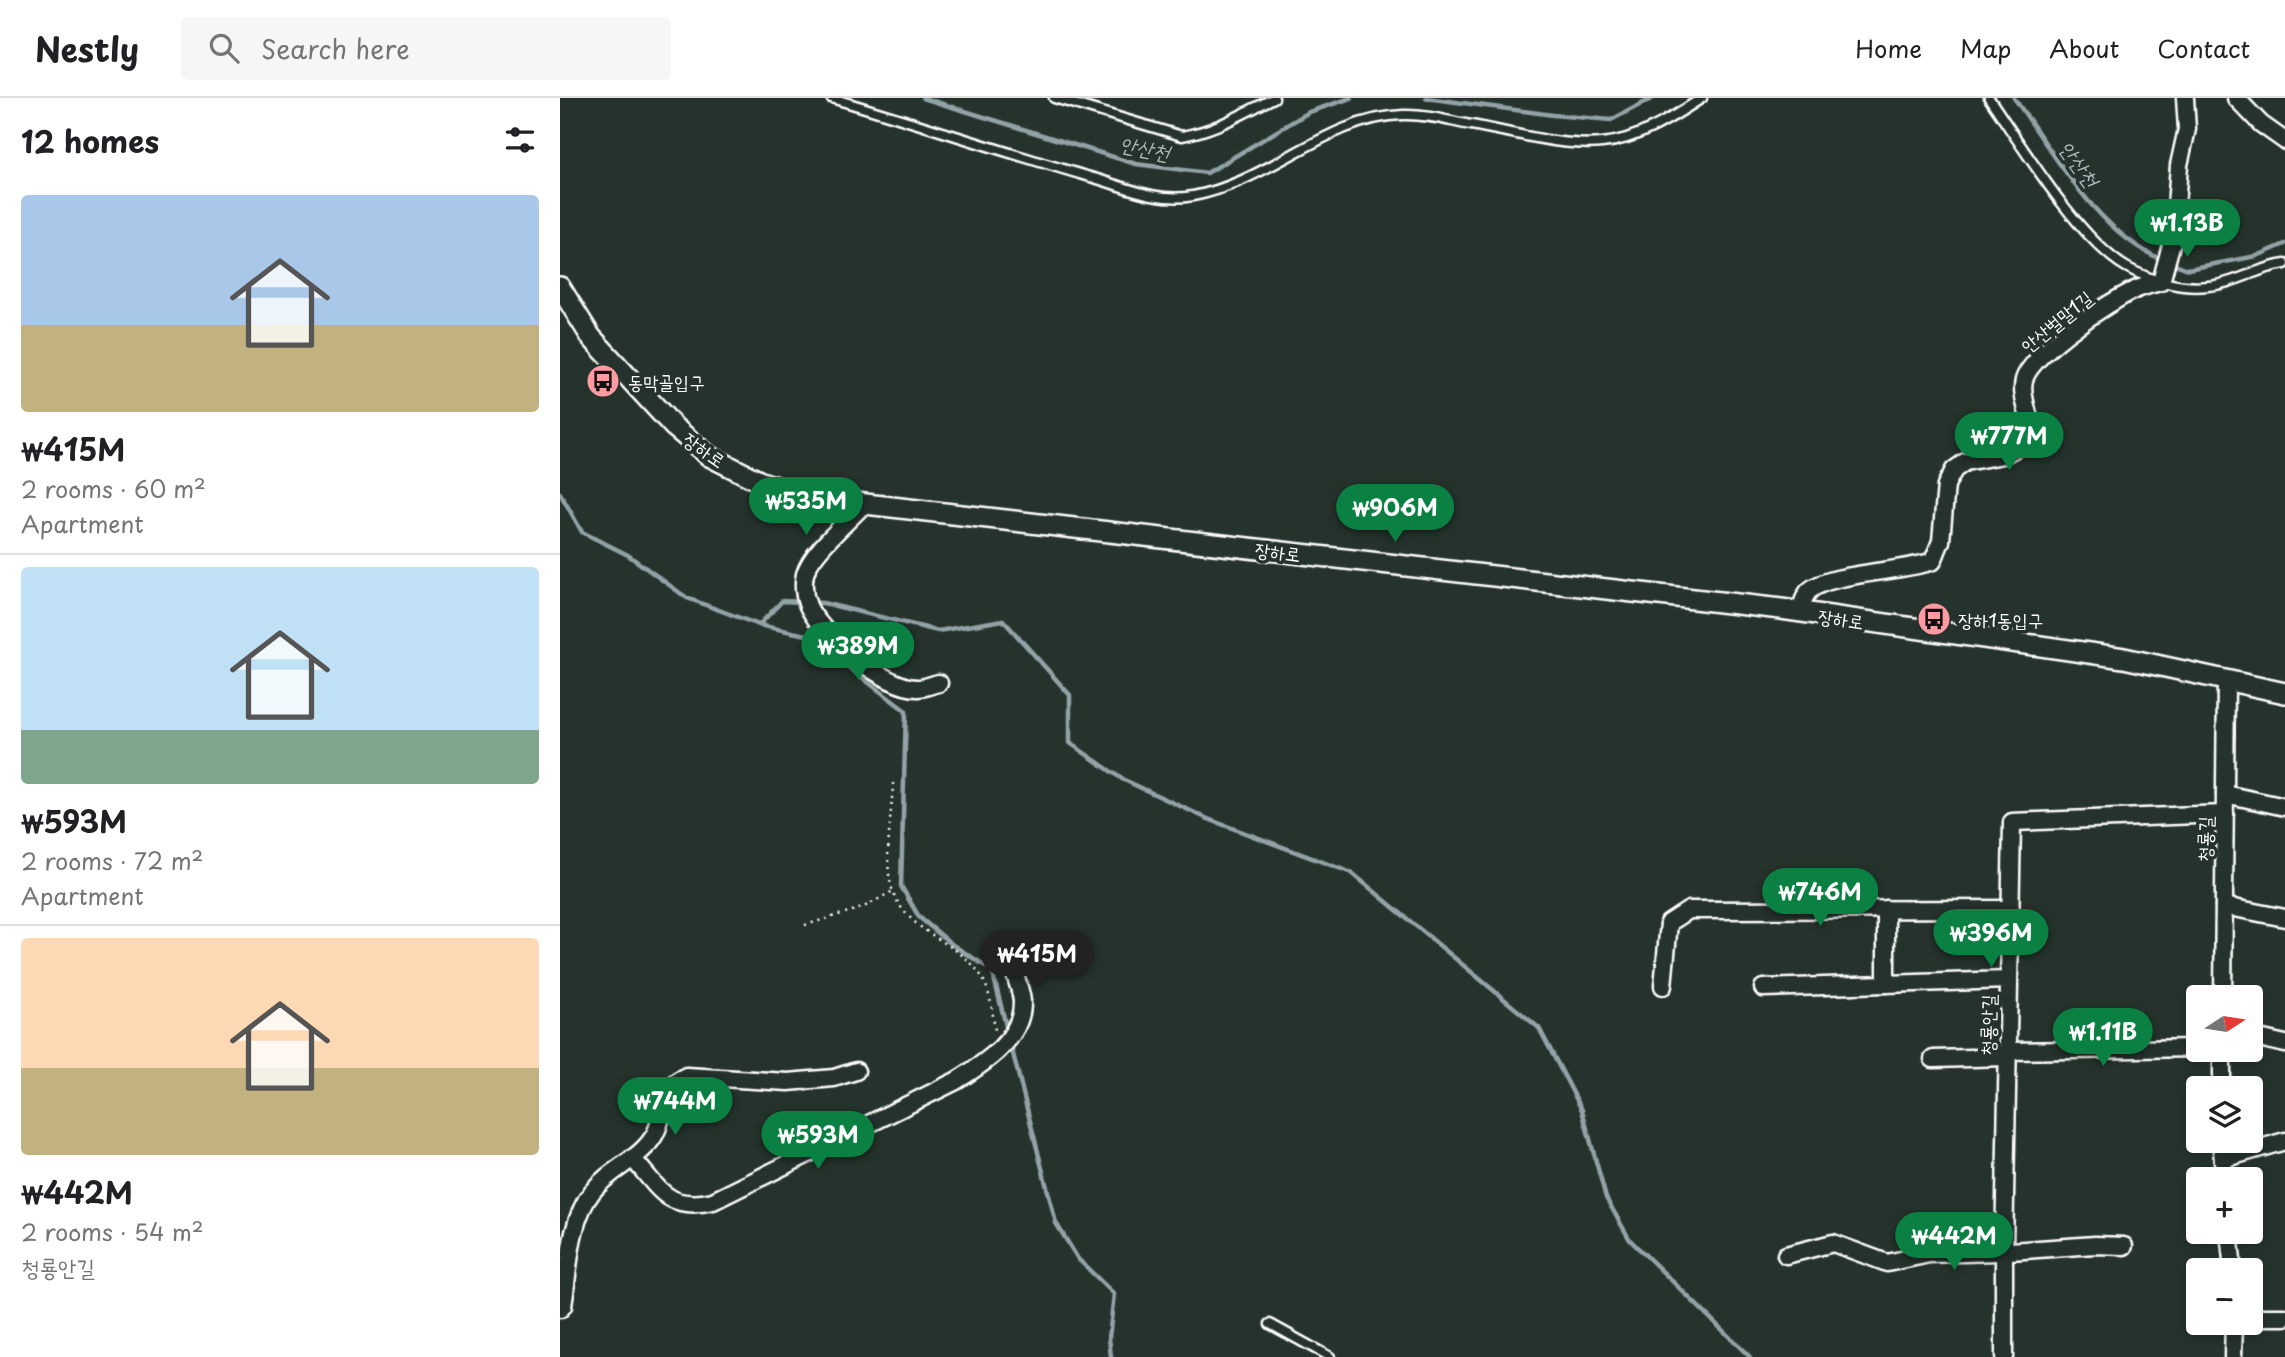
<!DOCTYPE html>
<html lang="en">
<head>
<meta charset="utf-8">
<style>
  body { margin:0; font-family:"Playpen Sans","Poor Story",sans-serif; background:#f6f6f6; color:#202124; height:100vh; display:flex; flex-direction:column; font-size:26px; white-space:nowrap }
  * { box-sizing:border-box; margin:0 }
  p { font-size:23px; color:#757577 }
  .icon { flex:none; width:38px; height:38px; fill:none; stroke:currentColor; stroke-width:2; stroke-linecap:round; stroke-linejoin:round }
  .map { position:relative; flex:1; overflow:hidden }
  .drawer { display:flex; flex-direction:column; background:#fff; width:560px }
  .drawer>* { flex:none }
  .needle { width:46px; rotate:78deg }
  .tools { position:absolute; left:1626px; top:887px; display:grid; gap:14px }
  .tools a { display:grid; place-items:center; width:77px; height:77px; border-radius:7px; background:#fff; box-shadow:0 4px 10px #0003; font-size:35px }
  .price { position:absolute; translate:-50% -60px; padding:0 16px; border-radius:24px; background:#0b8043; color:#fff; font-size:23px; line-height:46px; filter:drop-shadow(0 2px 4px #0008) }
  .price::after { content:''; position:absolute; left:50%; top:42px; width:21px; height:16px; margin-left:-10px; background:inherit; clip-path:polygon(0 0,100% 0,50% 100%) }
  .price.on { background:#222; color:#fff }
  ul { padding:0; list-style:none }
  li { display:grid; align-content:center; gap:14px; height:371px; padding:0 21px }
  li+li { border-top:2px solid #e0e0e0 }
  li span { display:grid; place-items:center; height:217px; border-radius:7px; color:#555 }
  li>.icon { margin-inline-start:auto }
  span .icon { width:126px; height:126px; fill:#fffc; stroke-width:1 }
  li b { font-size:30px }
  h2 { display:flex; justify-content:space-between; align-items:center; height:84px; padding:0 21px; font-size:30px }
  header { display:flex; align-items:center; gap:42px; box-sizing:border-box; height:98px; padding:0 35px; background:#fff; border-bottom:2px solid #e0e0e0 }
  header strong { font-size:33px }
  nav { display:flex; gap:38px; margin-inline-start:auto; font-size:24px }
  .search { width:490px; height:63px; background:#f6f6f6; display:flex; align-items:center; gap:18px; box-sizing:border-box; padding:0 24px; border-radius:7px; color:#757577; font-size:26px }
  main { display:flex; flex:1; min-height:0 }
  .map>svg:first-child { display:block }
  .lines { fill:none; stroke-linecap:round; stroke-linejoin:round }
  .stream { stroke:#92a3a8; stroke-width:4.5 }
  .service-casing { stroke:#fff; stroke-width:13 }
  .minor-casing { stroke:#fff; stroke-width:21 }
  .tertiary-casing { stroke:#fff; stroke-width:24 }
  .path { stroke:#fff; stroke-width:2.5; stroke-dasharray:2 5; stroke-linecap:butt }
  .service { stroke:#26332d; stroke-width:8 }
  .minor { stroke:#26332d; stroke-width:16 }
  .tertiary { stroke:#26332d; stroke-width:19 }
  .labels { text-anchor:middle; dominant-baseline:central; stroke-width:7; stroke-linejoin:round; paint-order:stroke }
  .street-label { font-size:19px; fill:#fff; stroke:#26332d }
  .poi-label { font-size:19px; fill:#fff; stroke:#26332d; text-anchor:start }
  .water-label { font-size:21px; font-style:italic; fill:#adbabe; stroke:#26332d }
</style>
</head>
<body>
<header>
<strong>Nestly</strong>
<div class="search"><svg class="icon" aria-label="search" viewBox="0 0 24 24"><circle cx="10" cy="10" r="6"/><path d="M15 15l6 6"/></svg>Search here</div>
<nav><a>Home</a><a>Map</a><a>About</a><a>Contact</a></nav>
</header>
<main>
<section class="drawer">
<h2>12 homes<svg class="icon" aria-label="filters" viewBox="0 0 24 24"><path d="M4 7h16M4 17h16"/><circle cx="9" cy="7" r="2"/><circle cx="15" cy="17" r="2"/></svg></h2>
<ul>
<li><span style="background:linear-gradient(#a9c7e8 60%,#c2b280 0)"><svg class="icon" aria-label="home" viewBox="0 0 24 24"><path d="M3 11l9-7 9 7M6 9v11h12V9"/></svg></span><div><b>₩415M</b><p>2 rooms · 60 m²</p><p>Apartment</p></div></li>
<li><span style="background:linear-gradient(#bfe0f5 75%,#7fa58c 0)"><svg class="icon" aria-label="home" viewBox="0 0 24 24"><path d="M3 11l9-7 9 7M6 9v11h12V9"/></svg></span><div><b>₩593M</b><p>2 rooms · 72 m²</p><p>Apartment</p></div></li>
<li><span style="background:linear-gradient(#ffd9b3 60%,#c2b280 0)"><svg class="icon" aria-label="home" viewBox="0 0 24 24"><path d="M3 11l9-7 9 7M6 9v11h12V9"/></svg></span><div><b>₩442M</b><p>2 rooms · 54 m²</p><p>청룡안길</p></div></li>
</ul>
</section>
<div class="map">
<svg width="1725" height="1259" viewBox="0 0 1725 1259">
  <rect width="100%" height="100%" fill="#26332d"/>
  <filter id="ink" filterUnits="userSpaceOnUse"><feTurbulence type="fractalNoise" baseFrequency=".0143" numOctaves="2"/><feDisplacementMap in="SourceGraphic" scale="14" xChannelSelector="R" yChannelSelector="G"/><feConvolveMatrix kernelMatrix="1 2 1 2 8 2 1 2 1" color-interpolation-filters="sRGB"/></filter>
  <g filter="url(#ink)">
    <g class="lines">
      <g class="stream">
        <polyline points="363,0 576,66 647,75 749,14 791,0"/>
        <polyline points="866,0 993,17 1051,22 1093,0"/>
        <path d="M1454,0c39,54 85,137 149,162"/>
        <polyline points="1612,165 1628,171 1697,158 1725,146"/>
        <polyline points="0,395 22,434 68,457 127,500 199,527 246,537 346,613 341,788 359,819 394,848 432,872 447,932"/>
        <polyline points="199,527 222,503 263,505 378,533 443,522 510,597 510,645 562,681 648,721 792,775 979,930 1022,1012 1046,1100 1070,1142 1190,1259"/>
        <polyline points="450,944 496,1125 518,1161 554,1196 549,1240 551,1259"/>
      </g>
      <defs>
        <g id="service">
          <path d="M271,0c87,25 172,54 259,79 34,9 67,26 103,19 76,-14 135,-79 210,-81 23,-1 46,6 68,10 40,7 91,22 131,18 36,-3 71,-26 100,-45"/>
          <path d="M494,0l128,38c35,-6 61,-23 92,-38"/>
          <path d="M1429,0c33,48 89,141 137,169 25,14 55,22 82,19 27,-2 51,-19 77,-22"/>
          <polyline points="710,1226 770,1259"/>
        </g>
        <g id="minor">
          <polyline points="1676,0 1701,26 1725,43"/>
          <path d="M304,406c-16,18 -53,48 -59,70 -2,10 -1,22 3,32 13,29 78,83 110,82 7,0 15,-4 21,-5"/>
          <path d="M1239,514c3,-6 5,-16 10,-21 18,-18 94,-19 124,-30l8,-20 5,-56 8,-15 11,-8 38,-7 22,-12c2,-4 5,-10 5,-15 0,-16 -10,-32 -6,-48 7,-25 74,-70 97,-83 13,-8 26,-12 40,-15l13,-48 5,-69 8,-36 -2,-31"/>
          <polyline points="1665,696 1725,709"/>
          <polyline points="1664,808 1725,820"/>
          <polyline points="1326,886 1326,811"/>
          <polyline points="1103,888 1109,825 1129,812 1451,811"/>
          <polyline points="1203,890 1449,882"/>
          <polyline points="1663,900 1666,583"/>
          <polyline points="1690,938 1725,946"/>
          <polyline points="1448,953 1638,950"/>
          <polyline points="1373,961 1448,959"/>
          <polyline points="1662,990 1662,952"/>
          <polyline points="1661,1043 1665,1082"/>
          <path d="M73,1061c28,31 34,52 80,42l243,-120c27,-17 66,-41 66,-78 0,-13 -10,-35 -14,-48"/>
          <polyline points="1663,1061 1725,1043"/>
          <polyline points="1669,1134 1673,1172"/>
          <polyline points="1226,1157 1273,1145 1327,1165 1369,1156 1437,1154 1535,1147 1564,1148"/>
          <path d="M0,1211l3,-3c6,-36 6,-85 29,-114 18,-24 49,-32 63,-58 13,-24 0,-44 31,-58l102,6 46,-4 22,-7"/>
          <polyline points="1690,1219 1725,1219"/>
          <polyline points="1444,1259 1444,1154 1452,724 1665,716"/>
          <polyline points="1673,1259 1674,1225"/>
        </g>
        <polyline id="tertiary" points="0,189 31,239 114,329 149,358 201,384 253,400 1221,511 1564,560 1725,595"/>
      </defs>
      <use href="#service" class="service-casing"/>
      <use href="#minor" class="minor-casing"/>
      <use href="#tertiary" class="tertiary-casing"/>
      <g class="path">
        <path d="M333,685c-1,28 -9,75 -2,102 13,52 74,54 94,98 6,14 8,33 10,47"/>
        <polyline points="245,827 302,810 333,793"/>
      </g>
      <use href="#service" class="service"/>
      <use href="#minor" class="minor"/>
      <use href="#tertiary" class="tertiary"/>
    </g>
  </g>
  <defs>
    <symbol id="bus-disc" viewBox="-11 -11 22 22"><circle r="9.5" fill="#ff9aa2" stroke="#26332d"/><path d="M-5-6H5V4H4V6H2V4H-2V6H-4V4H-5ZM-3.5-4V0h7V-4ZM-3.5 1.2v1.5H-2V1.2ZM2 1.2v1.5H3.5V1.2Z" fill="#111"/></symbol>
  </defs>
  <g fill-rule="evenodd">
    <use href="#bus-disc" x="24" y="264" width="38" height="38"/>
    <use href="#bus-disc" x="1355" y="502" width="38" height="38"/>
  </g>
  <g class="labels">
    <g class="street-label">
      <text transform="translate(1496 223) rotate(-39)">안산벌말1길</text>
      <text transform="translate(145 351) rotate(35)">장하로</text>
      <text transform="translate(718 453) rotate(7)">장하로</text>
      <text transform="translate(1281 520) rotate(8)">장하로</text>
      <text transform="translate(1644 741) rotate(-89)">청룡길</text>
      <text transform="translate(1427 927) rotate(-89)">청룡안길</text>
    </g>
    <g class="poi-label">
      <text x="68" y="283">동막골입구</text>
      <text x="1398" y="521">장하1동입구</text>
    </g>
    <g class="water-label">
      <text transform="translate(585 49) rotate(11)">안산천</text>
      <text transform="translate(1520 65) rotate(54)">안산천</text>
    </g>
  </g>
</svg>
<div class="tools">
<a><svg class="needle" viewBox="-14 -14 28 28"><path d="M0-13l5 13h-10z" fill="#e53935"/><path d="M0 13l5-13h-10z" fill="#757577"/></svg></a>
<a><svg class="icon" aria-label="layers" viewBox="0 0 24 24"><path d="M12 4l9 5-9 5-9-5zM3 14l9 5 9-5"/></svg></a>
<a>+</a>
<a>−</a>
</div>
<b class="price" style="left:1627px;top:161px">₩1.13B</b>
<b class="price" style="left:1449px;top:374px">₩777M</b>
<b class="price" style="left:246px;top:439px">₩535M</b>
<b class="price" style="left:835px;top:446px">₩906M</b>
<b class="price" style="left:298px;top:584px">₩389M</b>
<b class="price" style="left:1260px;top:830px">₩746M</b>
<b class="price" style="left:1431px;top:871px">₩396M</b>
<b class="price on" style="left:477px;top:892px">₩415M</b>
<b class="price" style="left:1543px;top:970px">₩1.11B</b>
<b class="price" style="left:115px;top:1039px">₩744M</b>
<b class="price" style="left:258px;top:1073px">₩593M</b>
<b class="price" style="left:1394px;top:1174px">₩442M</b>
</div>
</main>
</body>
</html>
